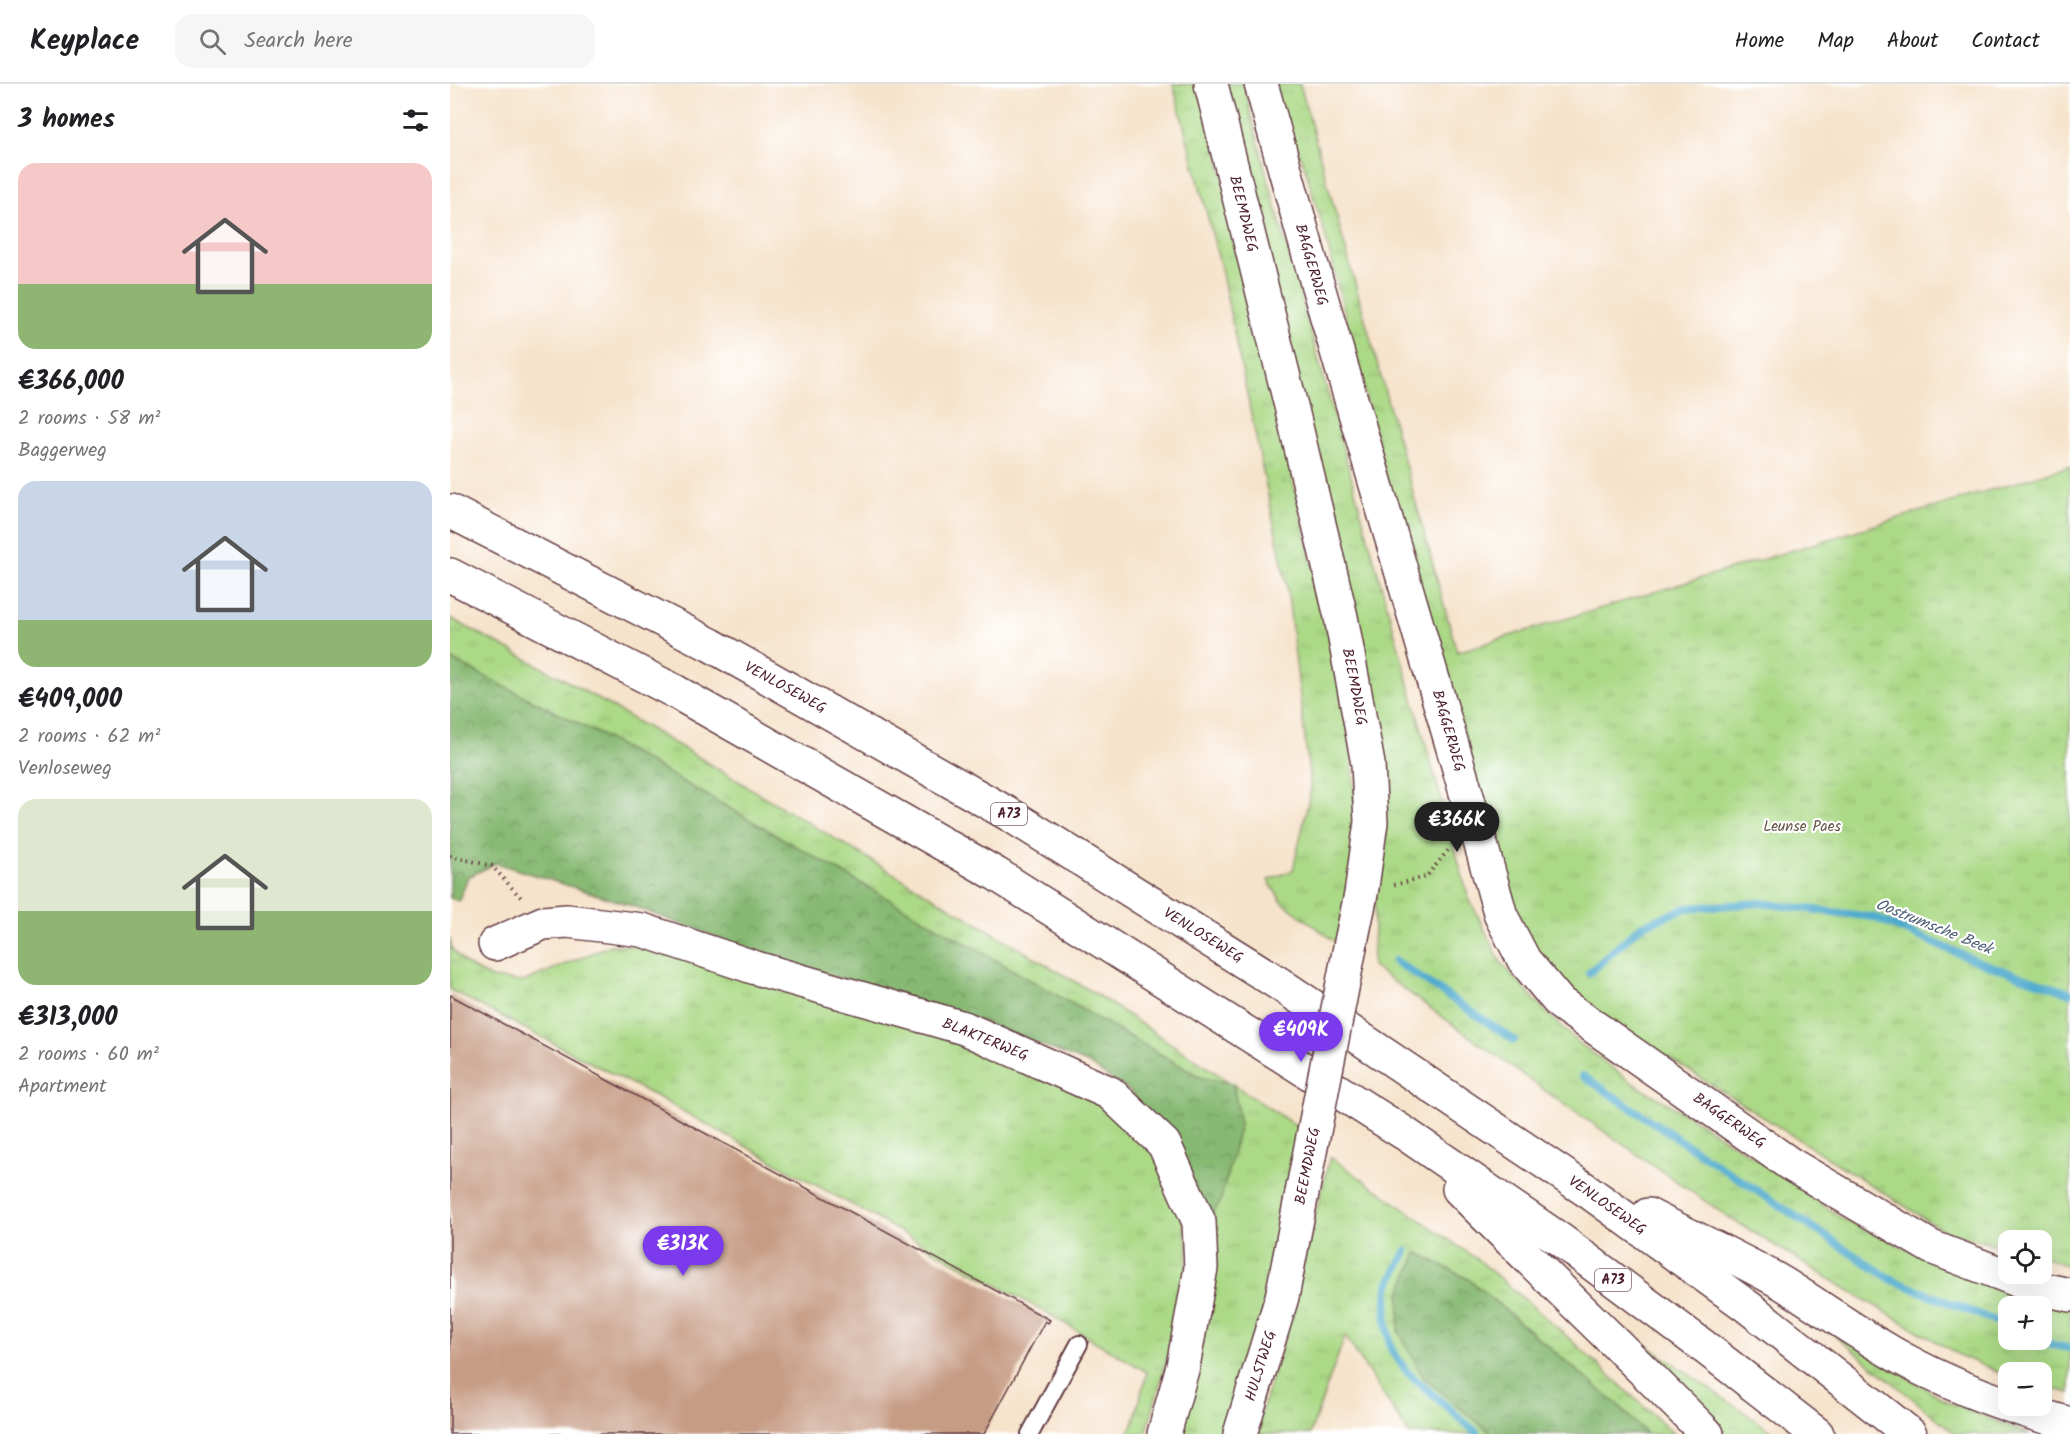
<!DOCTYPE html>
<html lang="en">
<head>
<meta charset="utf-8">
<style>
  body { margin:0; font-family:Kalam,sans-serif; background:#f6f6f6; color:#202124; height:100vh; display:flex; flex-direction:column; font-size:22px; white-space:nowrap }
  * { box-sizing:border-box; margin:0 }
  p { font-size:20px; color:#757577 }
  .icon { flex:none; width:33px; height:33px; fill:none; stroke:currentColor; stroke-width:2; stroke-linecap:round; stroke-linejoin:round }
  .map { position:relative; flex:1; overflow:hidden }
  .panel { display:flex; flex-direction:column; background:#fff; width:450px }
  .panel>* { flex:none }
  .fabs { position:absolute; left:1548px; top:1146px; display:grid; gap:12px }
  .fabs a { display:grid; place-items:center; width:54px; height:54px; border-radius:12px; background:#fff; box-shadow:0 6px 24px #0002; font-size:30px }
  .price { position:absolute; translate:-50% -51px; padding:0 14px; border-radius:21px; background:#7c3aed; color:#fff; font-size:20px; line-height:39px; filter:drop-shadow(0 2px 3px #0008) }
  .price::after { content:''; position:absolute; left:50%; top:36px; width:18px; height:14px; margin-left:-9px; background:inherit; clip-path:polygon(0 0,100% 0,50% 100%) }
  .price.on { background:#222; color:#fff }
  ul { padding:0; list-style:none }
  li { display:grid; align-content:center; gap:12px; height:318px; padding:0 18px }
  li span { display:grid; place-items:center; height:186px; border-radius:18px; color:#555 }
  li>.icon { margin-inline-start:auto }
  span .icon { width:108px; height:108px; fill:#fffc; stroke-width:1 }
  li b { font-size:26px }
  h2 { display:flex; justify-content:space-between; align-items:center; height:72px; padding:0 18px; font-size:26px }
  header { display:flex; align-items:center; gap:36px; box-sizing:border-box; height:84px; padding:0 30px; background:#fff; border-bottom:2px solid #e0e0e0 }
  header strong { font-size:28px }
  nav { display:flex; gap:33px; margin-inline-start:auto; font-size:21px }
  .search { width:420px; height:54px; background:#f6f6f6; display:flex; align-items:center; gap:15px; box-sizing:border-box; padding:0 21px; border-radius:18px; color:#757577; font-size:22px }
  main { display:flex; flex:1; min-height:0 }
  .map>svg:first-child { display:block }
  .grass { fill:url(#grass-tufts); stroke:#7a7c58; stroke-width:1.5; fill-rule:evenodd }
  .forest { fill:url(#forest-crowns); stroke:#696c4f; stroke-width:1.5 }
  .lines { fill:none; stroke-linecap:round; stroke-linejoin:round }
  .stream { stroke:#50aacd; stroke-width:8 }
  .building { fill:#c69c85 }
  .service-casing { stroke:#643c43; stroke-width:20 }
  .minor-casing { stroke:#643c43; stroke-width:36 }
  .motorway-casing { stroke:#643c43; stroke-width:36 }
  .path { stroke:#643c43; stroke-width:4; stroke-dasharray:1.5 4.5; stroke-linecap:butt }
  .service { stroke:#fff; stroke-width:16 }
  .minor { stroke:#fff; stroke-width:33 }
  .motorway { stroke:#fff; stroke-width:33 }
  .minor-bridge-casing { stroke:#643c43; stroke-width:36; stroke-linecap:butt }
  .minor-bridge { stroke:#fff; stroke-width:33 }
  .labels { text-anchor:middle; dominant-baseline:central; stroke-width:4.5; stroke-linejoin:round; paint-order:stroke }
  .shield { fill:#fff; stroke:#80626b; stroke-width:1.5 }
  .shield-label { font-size:14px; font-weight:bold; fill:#4a1f2b }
  .street-label { font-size:15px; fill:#4a1f2b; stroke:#fff }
  .park-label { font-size:15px; fill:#675746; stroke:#fff }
  .water-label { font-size:16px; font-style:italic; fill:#4d5e74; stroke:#fff }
</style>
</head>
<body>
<header>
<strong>Keyplace</strong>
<div class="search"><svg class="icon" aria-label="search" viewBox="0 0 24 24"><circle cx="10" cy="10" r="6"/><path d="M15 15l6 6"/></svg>Search here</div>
<nav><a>Home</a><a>Map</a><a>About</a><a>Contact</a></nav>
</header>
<main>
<section class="panel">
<h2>3 homes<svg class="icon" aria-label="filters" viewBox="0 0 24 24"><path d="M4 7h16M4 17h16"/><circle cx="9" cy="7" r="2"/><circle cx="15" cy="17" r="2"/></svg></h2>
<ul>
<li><span style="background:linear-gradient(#f6c9c9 65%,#8fb573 0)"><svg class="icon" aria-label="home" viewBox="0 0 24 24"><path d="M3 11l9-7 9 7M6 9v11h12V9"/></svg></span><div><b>€366,000</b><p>2 rooms · 58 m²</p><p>Baggerweg</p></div></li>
<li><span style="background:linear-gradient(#c9d6e8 75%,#8fb573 0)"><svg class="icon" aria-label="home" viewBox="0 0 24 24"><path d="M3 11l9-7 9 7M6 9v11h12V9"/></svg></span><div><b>€409,000</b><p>2 rooms · 62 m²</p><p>Venloseweg</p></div></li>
<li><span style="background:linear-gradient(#dfe7d0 60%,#8fb573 0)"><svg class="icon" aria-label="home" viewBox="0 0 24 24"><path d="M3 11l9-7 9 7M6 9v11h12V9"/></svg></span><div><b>€313,000</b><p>2 rooms · 60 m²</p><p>Apartment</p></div></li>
</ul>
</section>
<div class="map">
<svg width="1620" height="1350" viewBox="0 0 1620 1350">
  <defs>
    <pattern id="grass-tufts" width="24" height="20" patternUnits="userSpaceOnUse" patternTransform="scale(1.5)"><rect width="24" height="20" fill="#abd986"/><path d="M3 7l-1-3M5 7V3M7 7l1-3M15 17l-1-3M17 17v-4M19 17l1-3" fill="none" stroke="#95ba74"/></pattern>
    <pattern id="forest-crowns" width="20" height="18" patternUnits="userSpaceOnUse" patternTransform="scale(1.5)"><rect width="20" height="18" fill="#88b973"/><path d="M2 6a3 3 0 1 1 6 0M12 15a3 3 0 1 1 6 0" fill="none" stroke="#71965f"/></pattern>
  </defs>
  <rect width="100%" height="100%" fill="#fff"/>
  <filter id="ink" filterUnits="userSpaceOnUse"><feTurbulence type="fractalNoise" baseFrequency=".0167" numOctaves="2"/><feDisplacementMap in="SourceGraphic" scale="12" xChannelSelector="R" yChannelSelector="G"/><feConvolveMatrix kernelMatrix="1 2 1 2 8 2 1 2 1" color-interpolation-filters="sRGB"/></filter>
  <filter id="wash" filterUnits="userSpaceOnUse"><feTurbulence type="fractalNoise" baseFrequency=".008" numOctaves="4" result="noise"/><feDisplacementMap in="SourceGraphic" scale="24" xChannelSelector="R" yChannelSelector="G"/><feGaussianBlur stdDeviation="1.35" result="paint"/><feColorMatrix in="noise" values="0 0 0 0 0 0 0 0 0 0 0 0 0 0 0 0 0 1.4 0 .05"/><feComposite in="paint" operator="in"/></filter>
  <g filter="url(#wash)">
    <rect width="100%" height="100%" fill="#f6e3cb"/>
    <g class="grass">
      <polygon points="723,0 746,0 764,53 899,640 908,742 892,863 832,818 818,796 843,786 861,706 837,503 770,180"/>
      <path d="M772,0h23l5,27 18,68 200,717 32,65 43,48 32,31 59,44 55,32 85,54 72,51 66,30 158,54v88l-28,-7v-14h-34v4l-47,-20 -125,-73 -109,-67 -196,-135 -159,-115 6,-118zM1558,1222h34v34h-34z"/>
      <polygon points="826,0 850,0 1007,568 1620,382 1620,1183 1592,1172 1592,1156 1558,1156 1558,1164 1496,1148 1160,937 1129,914 1091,880 1078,860 1034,737 982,575 875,151 856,87 827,13"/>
      <polygon points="0,534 110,593 236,666 644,909 857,1049 782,1350 724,1350 757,1137 783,999 752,994 151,651 0,575"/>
      <polygon points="0,854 2,865 17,881 41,894 73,898 161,861 202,863 485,949 641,1011 703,1065 731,1129 738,1162 734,1213 696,1350 678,1350 683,1340 697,1288 604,1233 211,1015 0,906"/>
      <polygon points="880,1073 1031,1178 1111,1247 1224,1350 1196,1350 1169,1322 1018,1195 1021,1333 1043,1350 959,1350 895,1252 860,1350 804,1350 836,1248"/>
      <polygon points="1339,1214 1409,1263 1498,1318 1580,1350 1506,1350"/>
      <polygon points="1186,1254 1317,1344 1325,1350 1275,1350 1257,1329"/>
    </g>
    <g class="forest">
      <polygon points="0,575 151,651 752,994 783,999 790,1040 770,1119 757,1137 682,1009 637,979 522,934 325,875 177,820 46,779 18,793 9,817 0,814"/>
      <polygon points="967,1168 1018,1195 1169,1322 1196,1350 1043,1350 1021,1333 973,1293 949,1248 950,1210"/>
    </g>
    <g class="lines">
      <g class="stream">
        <polyline points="945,877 1064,956"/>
        <polyline points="1139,889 1191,842 1237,824 1310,819 1423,833 1529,878 1620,909"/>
        <polyline points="1133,992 1442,1196 1558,1242"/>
        <polyline points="956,1168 938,1202 936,1236 941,1265 958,1289 1028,1350"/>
        <polyline points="1591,1256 1607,1262 1620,1264"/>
      </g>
    </g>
    <g id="blocks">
      <polygon class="building" points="0,911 600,1236 598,1239 595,1237 534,1350 0,1350"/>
    </g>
  </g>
  <g filter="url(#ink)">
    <use href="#blocks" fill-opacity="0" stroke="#643c43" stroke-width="1.5"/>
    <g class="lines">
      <defs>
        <polyline id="service" points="580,1350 629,1260"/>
        <g id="minor">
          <polyline points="761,0 843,330 891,533 918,680 921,738 911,810 901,858"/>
          <polyline points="811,0 860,175 1024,736 1051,832 1074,876 1110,919 1340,1080 1481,1163 1588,1204 1620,1211"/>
          <polyline points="45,860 93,839 117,837 192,846 306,884 514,944 660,1009 714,1060 749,1138 751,1184 733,1282 714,1350"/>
          <polyline points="790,1350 832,1213 852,1109"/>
        </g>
        <g id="motorway">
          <polyline points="0,427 261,561 562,732 828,899 1139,1108 1298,1223 1460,1350"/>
          <polyline points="0,491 226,608 546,790 954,1049 1109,1155 1257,1265 1367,1350"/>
          <path d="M1009,1105c81,82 166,162 248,245"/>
          <path d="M1198,1131c45,23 91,43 134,68 40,25 78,52 119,75 54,30 110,50 169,66"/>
        </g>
      </defs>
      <use href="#service" class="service-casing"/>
      <use href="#minor" class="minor-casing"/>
      <use href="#motorway" class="motorway-casing"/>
      <g class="path">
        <polyline points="0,772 42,782 73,816"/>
        <polyline points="944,801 976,793 1000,764"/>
      </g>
      <use href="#service" class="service"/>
      <use href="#minor" class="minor"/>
      <use href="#motorway" class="motorway"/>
      <defs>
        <polyline id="minor-bridge" points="852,1109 901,858"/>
      </defs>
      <use href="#minor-bridge" class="minor-bridge-casing"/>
      <use href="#minor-bridge" class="minor-bridge"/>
    </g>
  </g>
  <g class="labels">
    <g class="shield">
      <rect x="541" y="719" width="36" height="22" rx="4.5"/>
      <rect x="1145" y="1185" width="36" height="22" rx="4.5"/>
    </g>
    <g class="shield-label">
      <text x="559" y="730">A73</text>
      <text x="1163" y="1196">A73</text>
    </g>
    <g class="street-label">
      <text transform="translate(793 130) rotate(76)">BEEMDWEG</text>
      <text transform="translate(861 181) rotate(74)">BAGGERWEG</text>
      <text transform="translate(904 603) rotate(79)">BEEMDWEG</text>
      <text transform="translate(335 604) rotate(29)">VENLOSEWEG</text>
      <text transform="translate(998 647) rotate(74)">BAGGERWEG</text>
      <text transform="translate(753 852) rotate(32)">VENLOSEWEG</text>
      <text transform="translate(535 956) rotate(22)">BLAKTERWEG</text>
      <text transform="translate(1279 1037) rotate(35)">BAGGERWEG</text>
      <text transform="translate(858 1082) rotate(-79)">BEEMDWEG</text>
      <text transform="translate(1157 1122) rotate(35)">VENLOSEWEG</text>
      <text transform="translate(811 1282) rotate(-73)">HULSTWEG</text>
    </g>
    <g class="park-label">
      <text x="1352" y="743">Leunse Paes</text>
    </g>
    <g class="water-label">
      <text transform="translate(1484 843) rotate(22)">Oostrumsche Beek</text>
    </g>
  </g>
</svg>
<div class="fabs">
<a><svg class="icon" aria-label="locate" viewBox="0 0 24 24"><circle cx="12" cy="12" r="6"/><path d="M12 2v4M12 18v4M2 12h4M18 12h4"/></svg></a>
<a>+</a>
<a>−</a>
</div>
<b class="price on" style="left:1007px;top:769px">€366K</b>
<b class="price" style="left:851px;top:979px">€409K</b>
<b class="price" style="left:233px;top:1193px">€313K</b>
</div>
</main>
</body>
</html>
